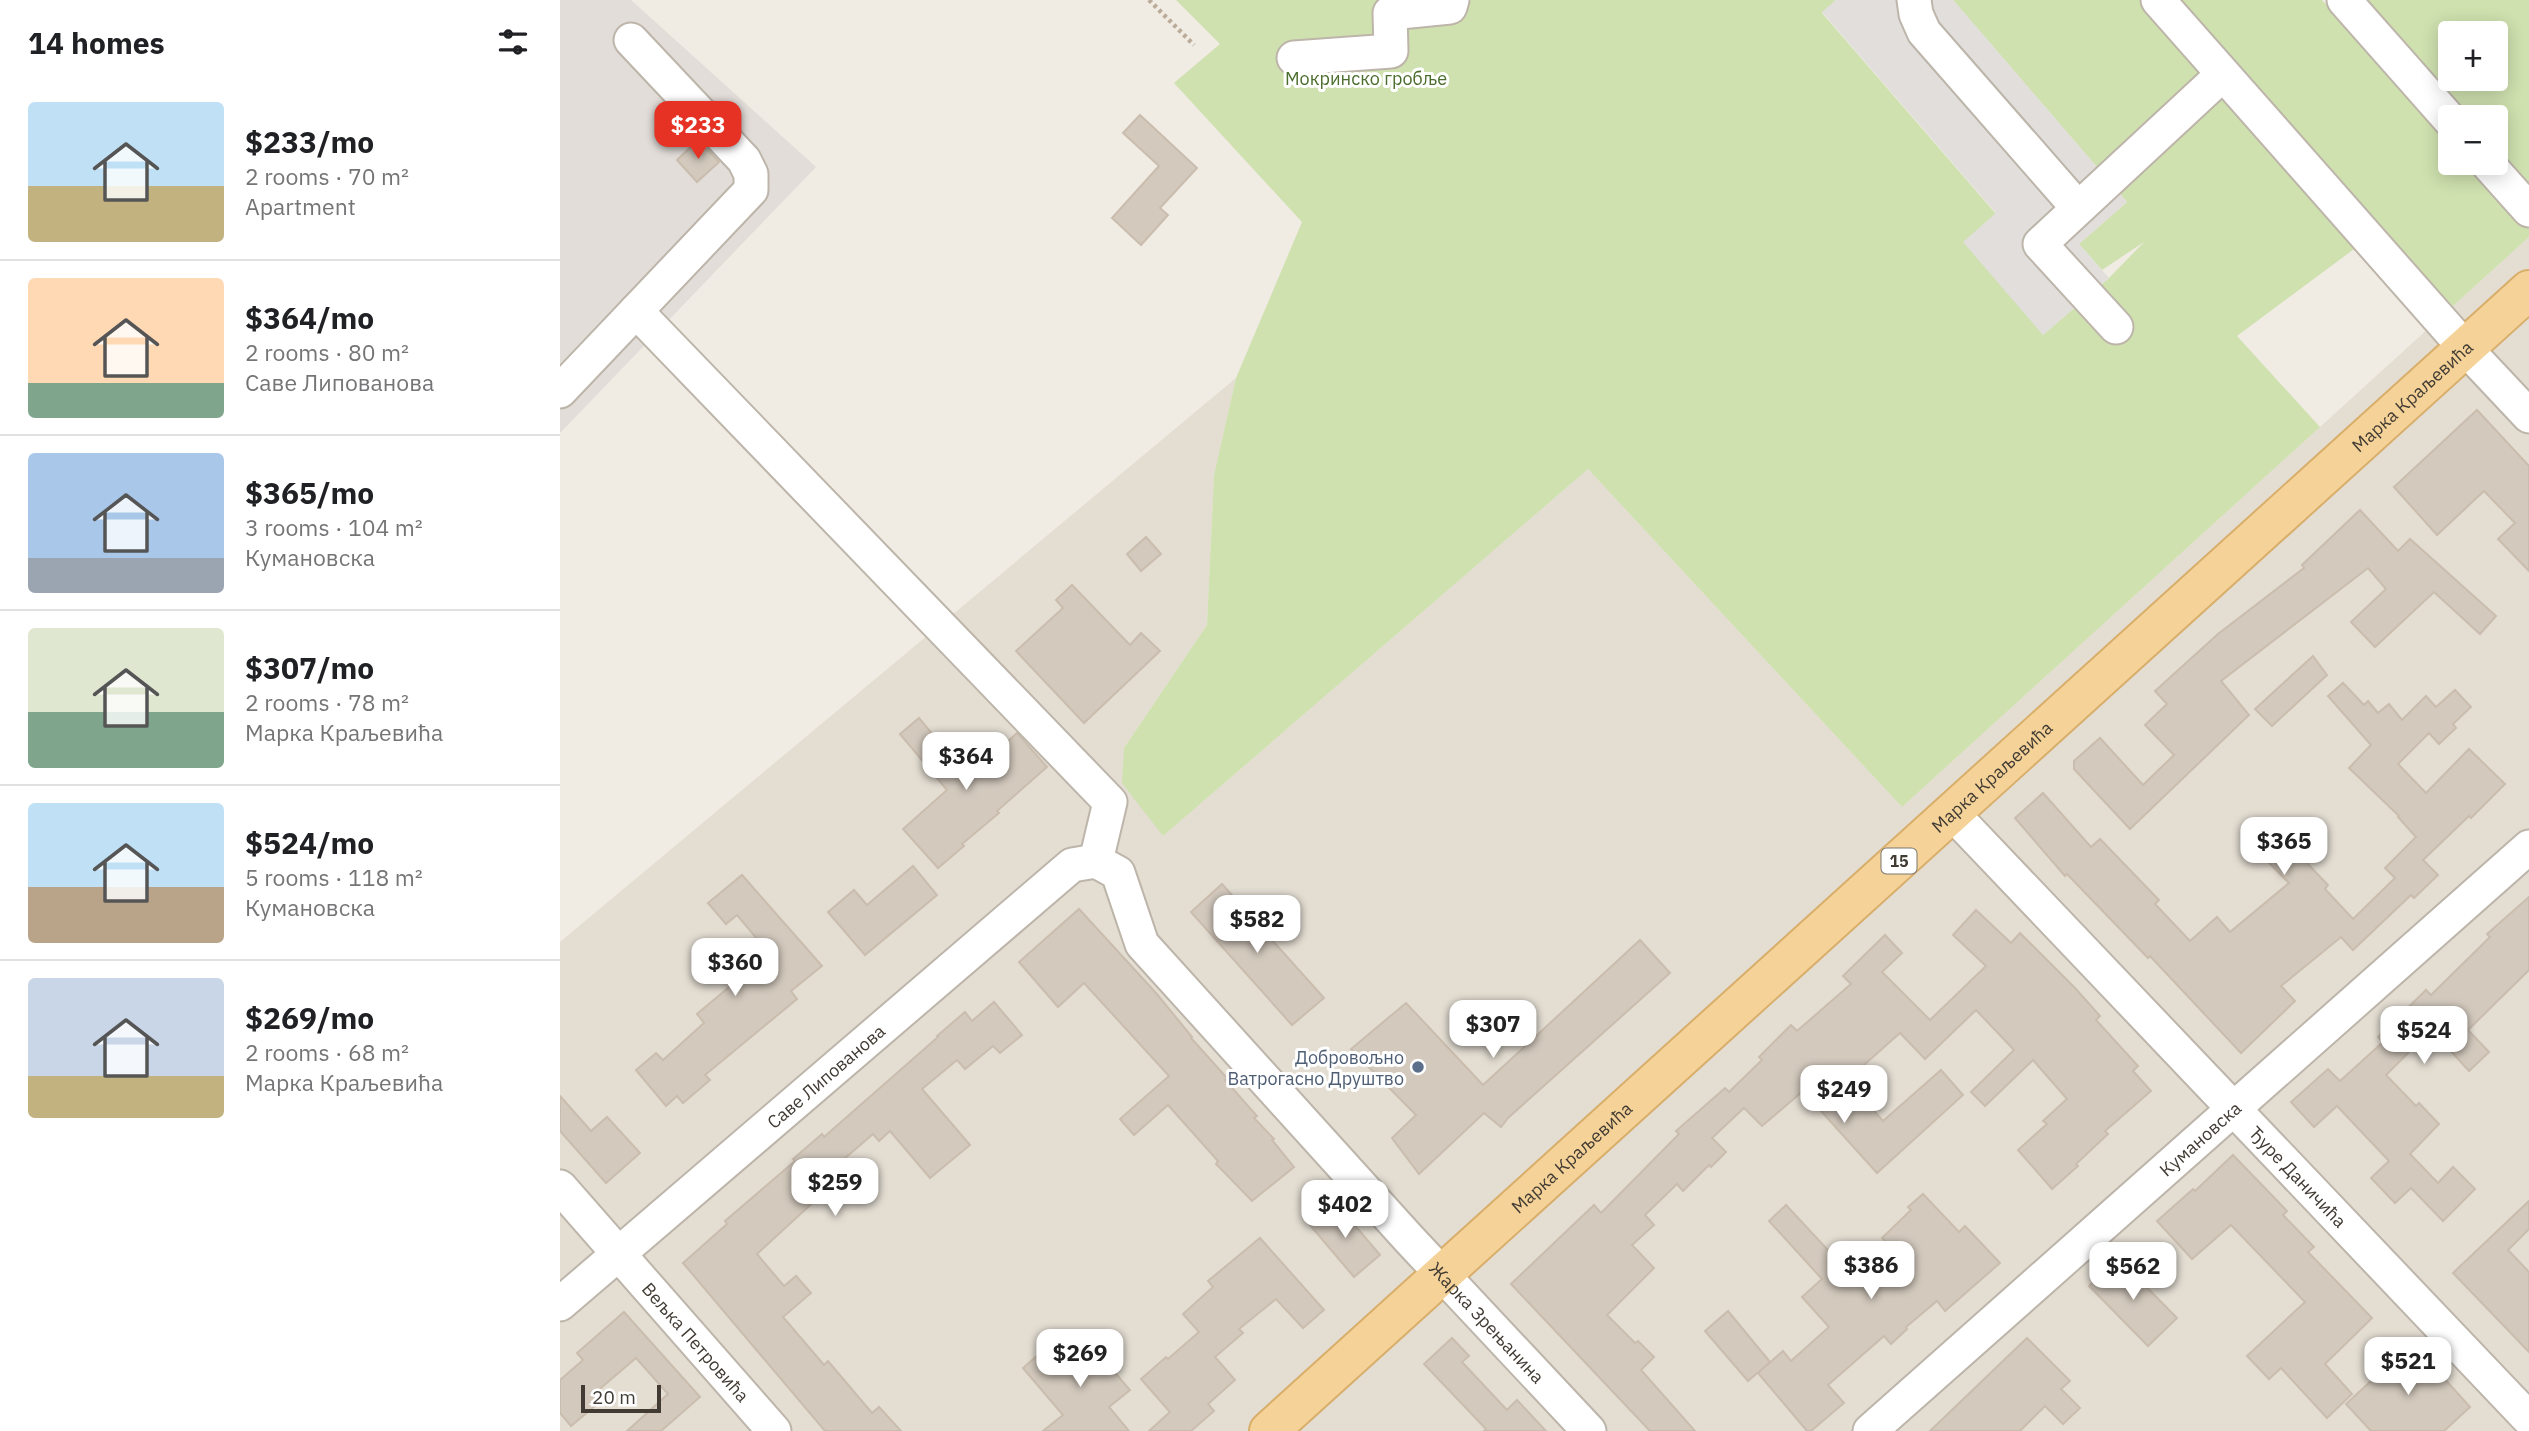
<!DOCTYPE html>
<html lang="en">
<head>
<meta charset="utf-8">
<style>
  body { margin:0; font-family:"IBM Plex Sans",sans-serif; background:#f2f2f2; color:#202124; height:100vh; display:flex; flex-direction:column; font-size:26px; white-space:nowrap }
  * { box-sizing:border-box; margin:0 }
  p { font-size:23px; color:#757577 }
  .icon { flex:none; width:38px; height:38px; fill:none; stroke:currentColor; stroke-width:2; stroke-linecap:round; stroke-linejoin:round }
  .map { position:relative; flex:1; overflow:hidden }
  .side { display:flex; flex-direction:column; background:#fff; width:560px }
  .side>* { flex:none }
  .buttons { position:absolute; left:1878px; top:21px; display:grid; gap:14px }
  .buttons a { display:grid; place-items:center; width:70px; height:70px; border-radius:7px; background:#fff; box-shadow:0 4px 18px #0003; font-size:35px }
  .scale { position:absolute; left:21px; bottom:18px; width:80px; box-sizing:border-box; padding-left:7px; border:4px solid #413b34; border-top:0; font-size:19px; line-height:24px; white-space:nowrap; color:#413b34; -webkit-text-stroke:5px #fff; paint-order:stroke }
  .price { position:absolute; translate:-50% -60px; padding:0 16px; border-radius:14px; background:#fff; color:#222; font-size:23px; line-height:46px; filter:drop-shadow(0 2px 4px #0008) }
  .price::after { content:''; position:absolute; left:50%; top:42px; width:21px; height:16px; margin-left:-10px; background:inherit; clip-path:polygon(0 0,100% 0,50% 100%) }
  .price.current { background:#e63224; color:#fff }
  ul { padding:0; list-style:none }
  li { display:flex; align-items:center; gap:21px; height:175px; padding:0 28px }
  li+li { border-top:2px solid #e0e0e0 }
  li span { display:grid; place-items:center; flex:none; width:196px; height:140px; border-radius:7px; color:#555 }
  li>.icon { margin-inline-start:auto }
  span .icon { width:84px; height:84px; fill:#fffc; stroke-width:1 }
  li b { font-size:30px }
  h2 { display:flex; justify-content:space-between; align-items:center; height:84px; padding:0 28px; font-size:30px }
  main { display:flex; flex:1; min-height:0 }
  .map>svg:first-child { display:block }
  .residential { fill:#e3ddd2 }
  .industrial { fill:#e2ddd9 }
  .green { fill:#cfe1af; fill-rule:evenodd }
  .parking { fill:#e1dedc }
  .building { fill:#d3c9bd; stroke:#cabdae; stroke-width:2 }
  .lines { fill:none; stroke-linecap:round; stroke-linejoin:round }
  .minor-casing { stroke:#bdb5aa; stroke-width:37 }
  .major-casing { stroke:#d8ae6a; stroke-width:42 }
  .path { stroke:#bbac9a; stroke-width:4.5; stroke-dasharray:3.5 3.5; stroke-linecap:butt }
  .minor { stroke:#fff; stroke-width:33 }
  .major { stroke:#f5d398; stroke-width:38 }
  .service-dot { fill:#5c6f8a; stroke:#fff; stroke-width:2.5 }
  .labels { text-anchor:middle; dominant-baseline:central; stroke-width:6; stroke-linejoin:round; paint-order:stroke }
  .shield { fill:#fff; stroke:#7a7671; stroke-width:2 }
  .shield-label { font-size:16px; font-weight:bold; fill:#413b34 }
  .park-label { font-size:18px; fill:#4b6d2d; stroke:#fff }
  .street-label { font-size:18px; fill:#413b34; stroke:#fff }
  .service-label { font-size:18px; fill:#4e5e75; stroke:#fff; text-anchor:end }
</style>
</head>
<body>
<main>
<section class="side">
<h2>14 homes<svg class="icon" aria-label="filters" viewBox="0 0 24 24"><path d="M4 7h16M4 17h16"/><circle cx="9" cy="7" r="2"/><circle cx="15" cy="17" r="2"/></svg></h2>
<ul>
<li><span style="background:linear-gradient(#bfe0f5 60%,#c2b280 0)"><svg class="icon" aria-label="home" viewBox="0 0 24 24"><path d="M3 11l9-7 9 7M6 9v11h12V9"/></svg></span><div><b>$233/mo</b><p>2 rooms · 70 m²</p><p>Apartment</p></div></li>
<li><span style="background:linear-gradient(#ffd9b3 75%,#7fa58c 0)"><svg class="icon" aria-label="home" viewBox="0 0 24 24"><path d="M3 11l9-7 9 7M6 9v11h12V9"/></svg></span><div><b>$364/mo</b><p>2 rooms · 80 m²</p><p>Саве Липованова</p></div></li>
<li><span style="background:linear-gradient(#a9c7e8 75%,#9aa5b1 0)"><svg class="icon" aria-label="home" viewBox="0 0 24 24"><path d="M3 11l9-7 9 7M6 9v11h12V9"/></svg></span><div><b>$365/mo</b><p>3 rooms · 104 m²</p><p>Кумановска</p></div></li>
<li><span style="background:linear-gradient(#dfe7d0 60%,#7fa58c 0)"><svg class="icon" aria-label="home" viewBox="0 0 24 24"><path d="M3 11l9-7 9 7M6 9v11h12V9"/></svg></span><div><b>$307/mo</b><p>2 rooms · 78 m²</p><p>Марка Краљевића</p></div></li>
<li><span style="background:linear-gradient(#bfe0f5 60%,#b9a48a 0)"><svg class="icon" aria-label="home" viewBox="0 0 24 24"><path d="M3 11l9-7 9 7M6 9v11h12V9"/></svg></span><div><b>$524/mo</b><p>5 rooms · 118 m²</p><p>Кумановска</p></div></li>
<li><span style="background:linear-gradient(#c9d6e8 70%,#c2b280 0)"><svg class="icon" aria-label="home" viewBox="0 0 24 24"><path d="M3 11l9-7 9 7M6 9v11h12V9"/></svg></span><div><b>$269/mo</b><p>2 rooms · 68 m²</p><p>Марка Краљевића</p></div></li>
</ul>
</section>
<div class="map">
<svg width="1969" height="1431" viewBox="0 0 1969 1431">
  <rect width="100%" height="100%" fill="#f0ebe3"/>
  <polygon class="residential" points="1969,237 1969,1431 0,1431 0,942 676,378 654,475 647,625 564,748 603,836 1028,469 1342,807"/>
  <polygon class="industrial" points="0,0 71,0 256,167 0,433"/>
  <g class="green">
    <polygon points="616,0 1276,0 1262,13 1436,214 1483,335 1549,278 1584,242 1542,270 1519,244 1567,202 1393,0 1762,0 1890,139 1890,163 1911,163 1969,226 1969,237 1893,306 1817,232 1677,336 1760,427 1342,807 1028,469 603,836 562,783 564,748 647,625 654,475 676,378 742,222 614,83 660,44"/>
    <path d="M1800,0h169v190l-33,-38v-35h-31zM1890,33h46v46h-46z"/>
  </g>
  <polygon class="parking" points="1276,0 1393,0 1567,202 1519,244 1549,278 1483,335 1403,242 1436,213 1262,12"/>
  <g class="building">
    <polygon points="580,115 637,168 600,208 608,215 581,245 552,218 599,166 563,133"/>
    <polygon points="138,140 159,162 137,182 117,160"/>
    <polygon points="1917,410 1969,466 1969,571 1938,539 1955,523 1924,491 1877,535 1834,487"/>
    <polygon points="1800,510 1838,551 1850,539 1936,616 1920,634 1874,592 1815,647 1791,622 1826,589 1808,568 1661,681 1689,715 1570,829 1514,769 1514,761 1540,738 1583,785 1614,755 1585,725 1607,704 1595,691 1658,634 1744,568 1742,565"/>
    <polygon points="586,537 601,554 581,571 567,554"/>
    <polygon points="512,585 570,645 581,633 600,651 524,723 456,651 503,608 496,600"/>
    <polygon points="1753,656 1767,675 1712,726 1695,709"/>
    <polygon points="1783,683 1804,705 1808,701 1818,713 1829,704 1842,720 1866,696 1876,707 1895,690 1911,707 1893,724 1896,728 1879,744 1869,733 1838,764 1866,793 1909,749 1945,784 1911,818 1909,816 1863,860 1878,875 1854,898 1851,895 1793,950 1781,937 1721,986 1735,1001 1681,1053 1590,956 1588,958 1507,874 1505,876 1455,818 1483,793 1531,847 1540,839 1599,900 1595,904 1630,941 1657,917 1670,932 1729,883 1705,859 1725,840 1768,885 1765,889 1793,919 1835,878 1825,868 1856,837 1838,817 1839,816 1789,768 1811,745 1768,696"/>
    <polygon points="359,718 409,778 457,733 487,767 437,811 439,813 402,844 404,846 378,868 343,829 387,790 340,734"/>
    <polygon points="353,866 377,895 305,955 268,912 294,890 307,905"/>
    <polygon points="182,875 262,966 231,991 237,999 145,1075 150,1080 123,1103 117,1096 106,1106 76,1070 96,1053 103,1060 144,1023 137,1014 174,983 177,987 213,958 177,915 166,924 148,903"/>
    <polygon points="662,884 764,998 732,1025 631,912"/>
    <polygon points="1969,897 1969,970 1908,1030 1929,1052 1909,1071 1878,1037 1876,1039 1869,1032 1826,1075 1856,1106 1859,1103 1879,1124 1850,1154 1878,1183 1893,1167 1915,1189 1883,1221 1851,1188 1835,1203 1811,1178 1829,1161 1777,1106 1754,1127 1731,1102 1768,1069 1780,1081 1823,1042 1818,1037 1866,990 1871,995 1930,937 1927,934"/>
    <polygon points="519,909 596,993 632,1037 631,1038 667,1078 665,1080 697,1116 694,1118 714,1139 712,1140 734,1167 692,1201 656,1164 658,1161 608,1105 574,1135 560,1119 609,1076 524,983 498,1007 459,962"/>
    <polygon points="1416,910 1451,943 1460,933 1515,988 1540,1016 1536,1020 1578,1066 1573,1071 1591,1091 1545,1131 1548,1134 1516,1164 1518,1166 1492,1189 1458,1150 1487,1124 1483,1121 1507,1099 1473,1060 1425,1106 1411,1092 1454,1050 1416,1010 1365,1059 1340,1033 1287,1080 1323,1121 1381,1070 1403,1095 1317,1173 1243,1091 1202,1126 1184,1108 1152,1138 1166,1152 1151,1167 1149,1165 1123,1191 1117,1184 1085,1215 1094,1225 1072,1245 1094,1268 1047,1315 1075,1343 1078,1341 1094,1357 1081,1370 1135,1431 1090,1431 951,1284 1034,1205 1041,1213 1119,1134 1116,1131 1165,1088 1169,1092 1202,1060 1199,1057 1231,1025 1237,1031 1291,984 1283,976 1325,935 1342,953 1322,972 1370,1020 1426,966 1393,935"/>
    <polygon points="1080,940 1110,973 948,1118 941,1127 924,1113 859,1174 832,1138 856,1115 791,1049 846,1003 923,1085"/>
    <polygon points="434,1002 462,1035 440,1053 433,1046 405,1069 397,1060 362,1089 410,1145 370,1178 330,1131 319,1141 313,1134 276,1166 283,1175 197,1254 224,1286 236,1276 251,1293 223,1317 264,1365 268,1361 312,1413 319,1407 341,1431 265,1431 123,1263 167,1224 165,1221 235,1161 233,1159 262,1134 264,1137 378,1037 377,1036 405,1012 412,1021"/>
    <polygon points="0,1096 31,1131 47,1117 80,1153 46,1183 0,1131"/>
    <polygon points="1673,1155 1727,1211 1723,1215 1754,1247 1748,1252 1812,1318 1765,1364 1792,1394 1767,1418 1721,1368 1709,1379 1687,1356 1745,1302 1671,1225 1632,1259 1597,1221 1633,1189 1635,1191"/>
    <polygon points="1363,1194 1399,1232 1405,1226 1440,1263 1385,1311 1377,1301 1346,1327 1347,1329 1331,1344 1324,1336 1268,1385 1284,1403 1251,1431 1247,1431 1198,1373 1223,1351 1231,1361 1269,1327 1242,1297 1262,1279 1209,1221 1226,1205 1291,1275 1294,1272 1304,1283 1338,1254 1322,1238 1351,1210 1348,1207"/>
    <polygon points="1969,1201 1969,1229 1948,1250 1969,1272 1969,1352 1893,1273"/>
    <polygon points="776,1203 820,1255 794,1277 750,1225"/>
    <polygon points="700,1238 764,1310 743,1328 716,1299 679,1329 683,1333 655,1357 675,1380 648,1404 654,1411 631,1431 589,1431 610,1412 581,1379 606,1357 608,1359 639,1332 623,1314 653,1287 648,1281"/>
    <polygon points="1558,1258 1617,1318 1588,1346 1529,1286"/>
    <polygon points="1168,1311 1210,1362 1188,1381 1145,1331"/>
    <polygon points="64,1312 140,1397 101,1431 67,1431 108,1394 76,1358 35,1393 42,1400 11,1426 0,1413 0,1380 23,1360 17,1353"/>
    <polygon points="892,1338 909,1356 902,1362 947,1410 957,1400 986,1431 924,1431 926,1429 864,1364"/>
    <polygon points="1467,1338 1510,1381 1501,1389 1520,1408 1503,1424 1485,1406 1460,1431 1370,1431"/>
    <polygon points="526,1339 570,1390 549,1407 569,1431 483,1431 503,1415 463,1368 486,1348 499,1363"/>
    <polygon points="1852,1343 1910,1407 1884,1431 1811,1431 1786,1404"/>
  </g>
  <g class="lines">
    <defs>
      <g id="minor">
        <polyline points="1354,0 1356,14 1364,32 1518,208"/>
        <polyline points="1598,0 1906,349 1969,416"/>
        <polyline points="1784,0 1890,120"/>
        <polyline points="734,58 831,51 830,13 890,7 892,0"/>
        <polyline points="1927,163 1969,210"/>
        <polyline points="76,311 550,802 536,861"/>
        <polyline points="1556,327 1480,244 1662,75"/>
        <polyline points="0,391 191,190 191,174 184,160 71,40"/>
        <path id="s1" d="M1392,813l577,606"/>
        <path id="s2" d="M536,861l22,12 24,71 268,296 179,191"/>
        <path id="s3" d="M0,1187l214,244"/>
        <path id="s4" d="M0,1304l512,-439 24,-4"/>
        <path id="s5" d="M1310,1431l659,-584"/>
      </g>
      <g id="major">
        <path id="s6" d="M709,1431l1260,-1141"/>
      </g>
    </defs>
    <use href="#minor" class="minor-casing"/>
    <use href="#major" class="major-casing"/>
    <polyline class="path" points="589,0 634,45"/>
    <use href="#minor" class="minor"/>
    <use href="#major" class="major"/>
  </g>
  <circle class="service-dot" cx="858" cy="1067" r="7"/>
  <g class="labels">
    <rect class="shield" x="1321.5" y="848.5" width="35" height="25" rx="5"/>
    <g class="shield-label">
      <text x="1339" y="861">15</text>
    </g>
    <g class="park-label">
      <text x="806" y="78">Мокринско гробље</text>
    </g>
    <g class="street-label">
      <text stroke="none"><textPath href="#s6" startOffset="1542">Марка Краљевића</textPath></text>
      <text stroke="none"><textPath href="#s6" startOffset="975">Марка Краљевића</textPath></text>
      <text stroke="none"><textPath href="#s4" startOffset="350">Саве Липованова</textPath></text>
      <text stroke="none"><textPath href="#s5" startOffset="441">Кумановска</textPath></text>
      <text stroke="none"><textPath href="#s6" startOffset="408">Марка Краљевића</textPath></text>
      <text stroke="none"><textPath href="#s1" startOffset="502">Ђуре Даничића</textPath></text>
      <text stroke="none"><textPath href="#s2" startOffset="612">Жарка Зрењанина</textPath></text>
      <text stroke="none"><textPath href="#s3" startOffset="206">Вељка Петровића</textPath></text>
    </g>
    <g class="service-label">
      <text x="844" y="1057">Добровољно<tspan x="844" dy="21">Ватрогасно Друштво</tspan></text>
    </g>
  </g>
</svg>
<div class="buttons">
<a>+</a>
<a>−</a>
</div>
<div class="scale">20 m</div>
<b class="price current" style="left:138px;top:161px">$233</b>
<b class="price" style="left:406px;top:792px">$364</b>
<b class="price" style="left:1724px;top:877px">$365</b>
<b class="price" style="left:697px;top:955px">$582</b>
<b class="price" style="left:175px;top:998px">$360</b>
<b class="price" style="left:933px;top:1060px">$307</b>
<b class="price" style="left:1864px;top:1066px">$524</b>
<b class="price" style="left:1284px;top:1125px">$249</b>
<b class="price" style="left:275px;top:1218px">$259</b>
<b class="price" style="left:785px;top:1240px">$402</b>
<b class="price" style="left:1311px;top:1301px">$386</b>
<b class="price" style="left:1573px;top:1302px">$562</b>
<b class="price" style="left:520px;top:1389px">$269</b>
<b class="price" style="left:1848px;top:1397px">$521</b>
</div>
</main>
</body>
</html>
